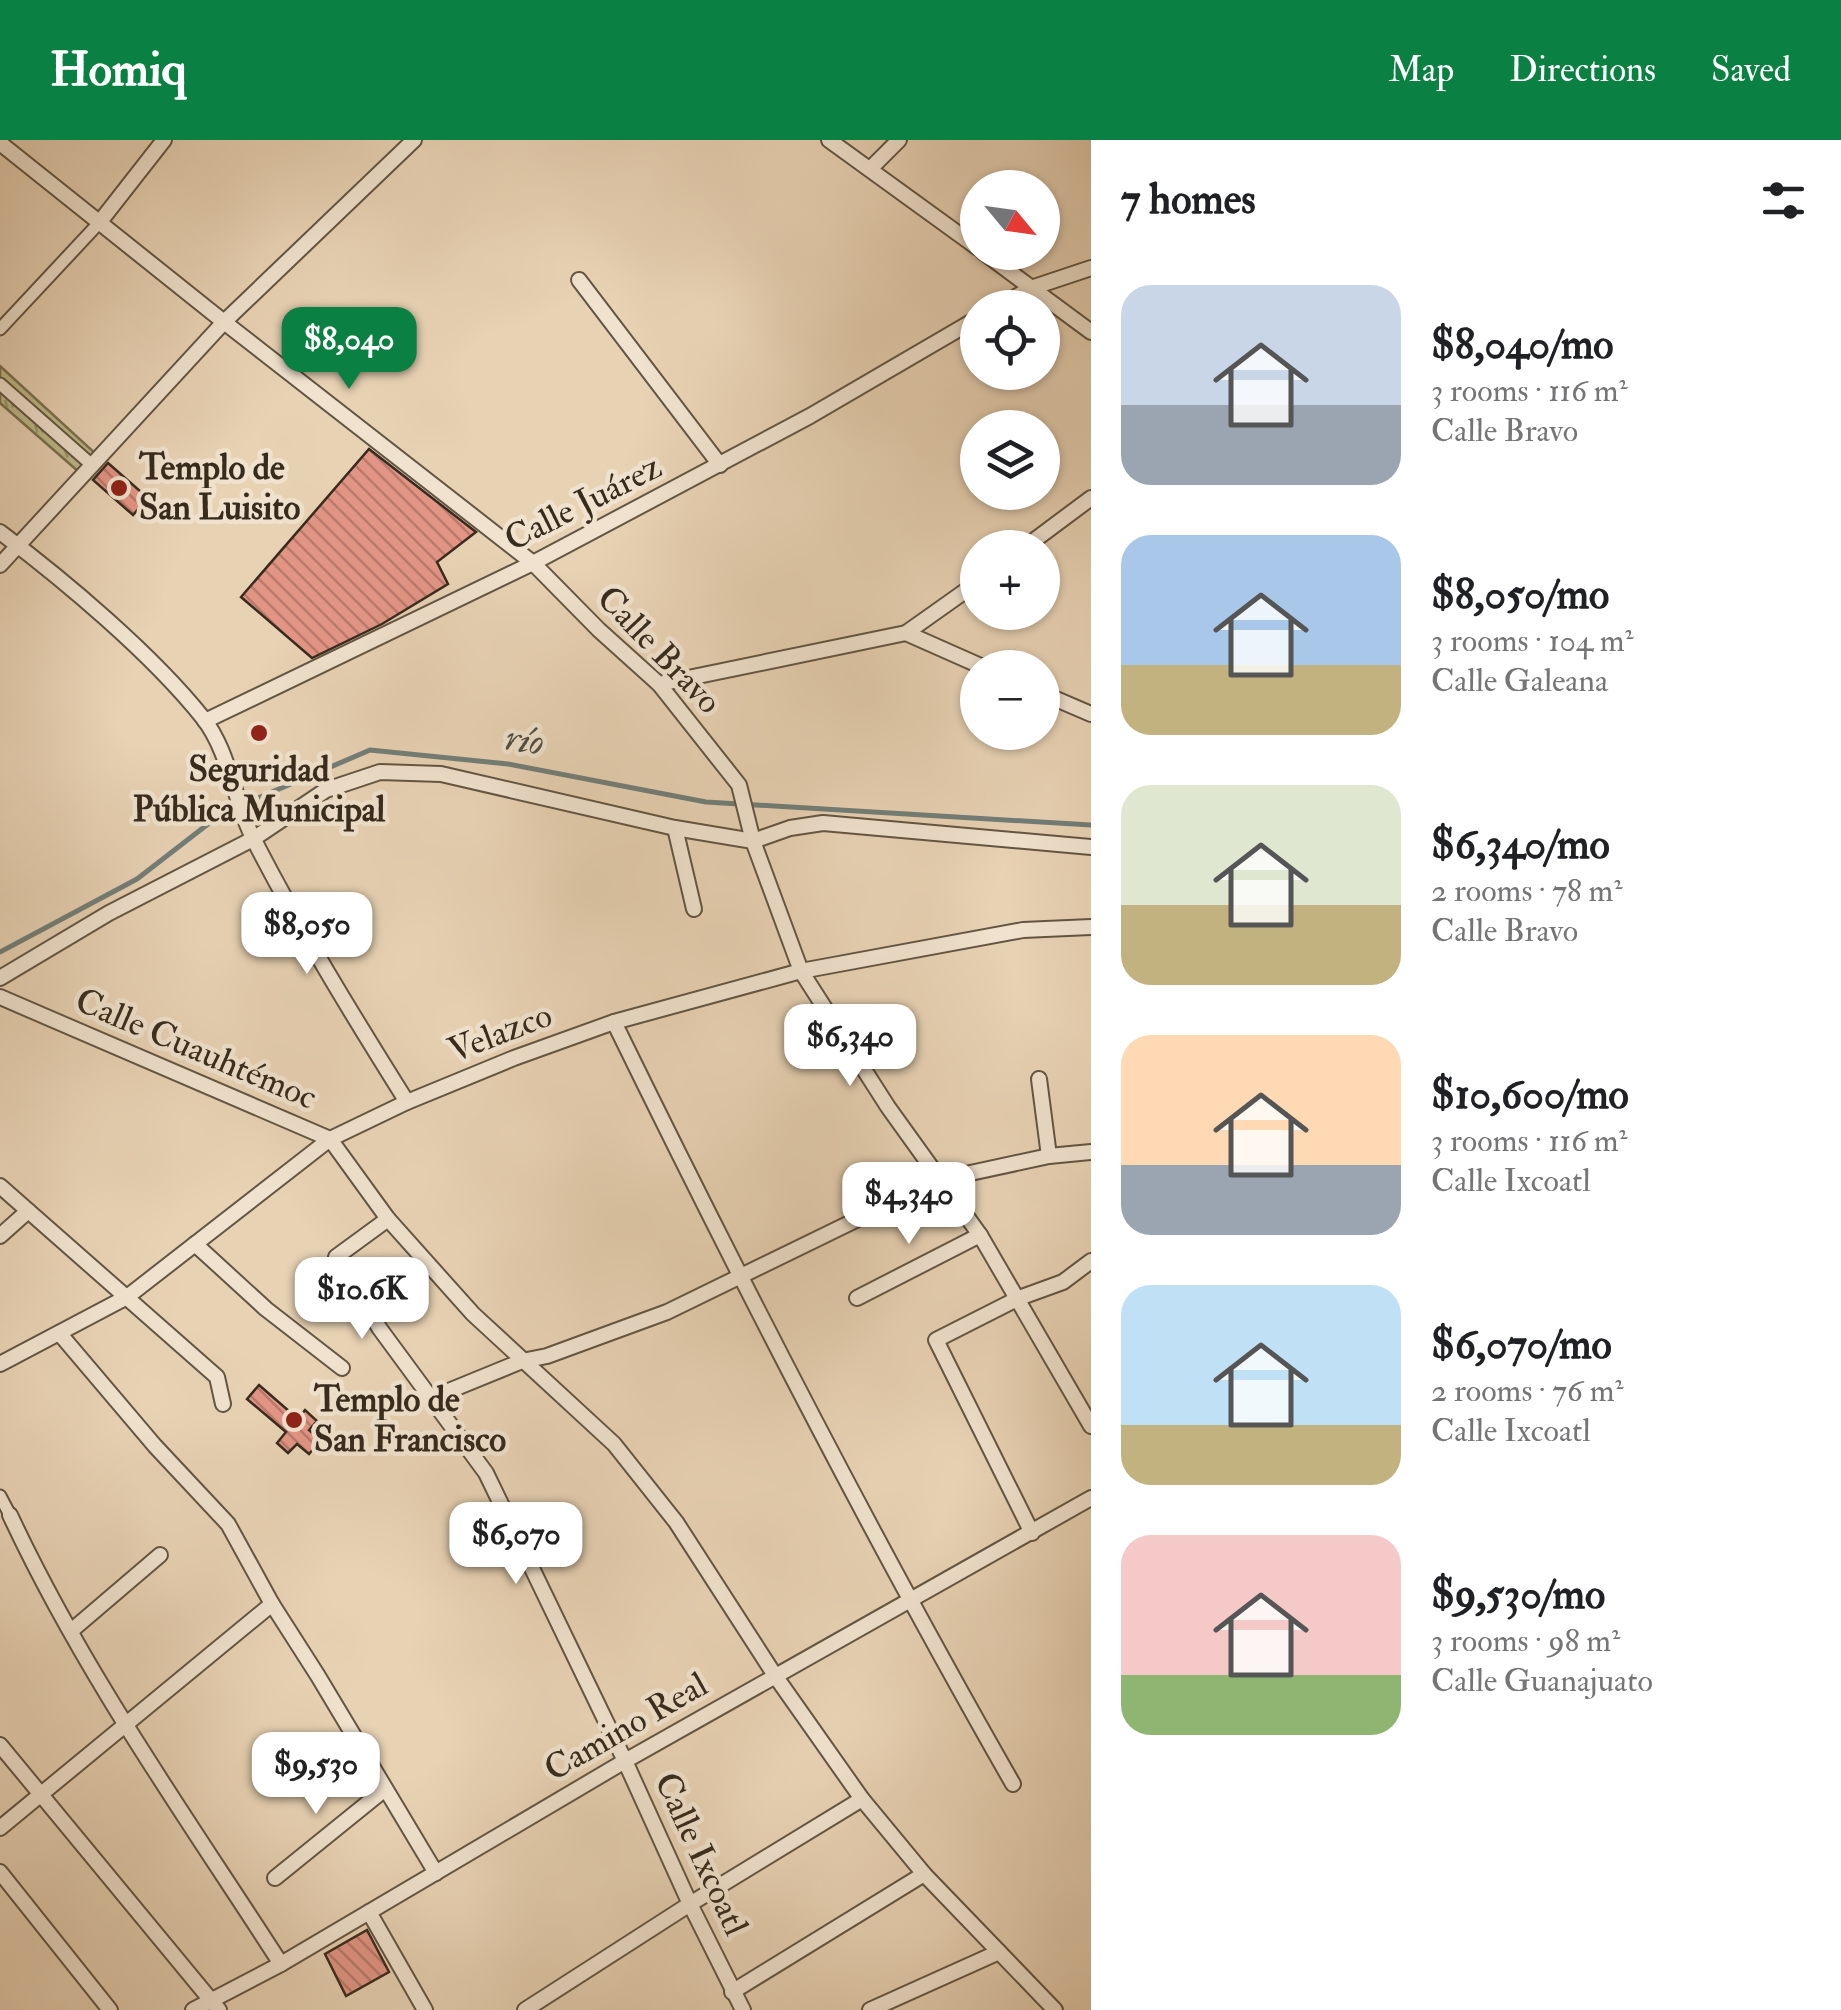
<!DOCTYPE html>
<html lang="en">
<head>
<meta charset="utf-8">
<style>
  body { margin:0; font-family:"IM FELL Double Pica",serif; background:#f2f2f2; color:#202124; height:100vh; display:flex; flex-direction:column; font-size:38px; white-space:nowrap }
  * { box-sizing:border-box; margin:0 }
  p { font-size:32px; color:#757577 }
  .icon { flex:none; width:55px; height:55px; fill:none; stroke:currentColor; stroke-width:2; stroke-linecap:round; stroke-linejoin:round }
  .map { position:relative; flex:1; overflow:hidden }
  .panel { display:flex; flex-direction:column; background:#fff; width:750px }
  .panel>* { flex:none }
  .needle { width:65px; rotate:119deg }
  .fabs { position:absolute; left:960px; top:30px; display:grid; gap:20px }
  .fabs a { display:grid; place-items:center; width:100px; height:100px; border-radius:50%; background:#fff; box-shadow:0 2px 8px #0004; font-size:50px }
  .price { position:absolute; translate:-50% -85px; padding:0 22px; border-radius:20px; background:#fff; color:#222; font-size:32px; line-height:65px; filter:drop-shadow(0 2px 5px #0008) }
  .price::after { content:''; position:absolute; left:50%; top:60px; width:30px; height:22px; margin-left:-15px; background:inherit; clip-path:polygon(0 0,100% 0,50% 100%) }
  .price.current { background:#0b8043; color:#fff }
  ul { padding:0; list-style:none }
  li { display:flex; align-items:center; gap:30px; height:250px; padding:0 30px }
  li span { display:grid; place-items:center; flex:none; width:280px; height:200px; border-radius:30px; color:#555 }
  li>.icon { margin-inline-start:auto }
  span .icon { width:120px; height:120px; fill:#fffc; stroke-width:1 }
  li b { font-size:42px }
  h2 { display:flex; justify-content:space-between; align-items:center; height:120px; padding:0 30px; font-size:42px }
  header { display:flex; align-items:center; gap:60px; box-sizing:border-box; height:140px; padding:0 50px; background:#0b8043; color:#fff }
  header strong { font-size:48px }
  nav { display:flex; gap:55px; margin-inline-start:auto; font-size:35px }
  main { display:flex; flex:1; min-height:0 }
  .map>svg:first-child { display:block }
  .park { fill:url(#park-tufts); stroke:#7a7252; stroke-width:2.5 }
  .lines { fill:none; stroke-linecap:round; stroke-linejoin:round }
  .stream { stroke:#727e78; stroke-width:5 }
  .building { fill:url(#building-back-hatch); stroke:#372b1d; stroke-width:2.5 }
  .pedestrian-casing { stroke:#635543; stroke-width:15 }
  .minor-casing { stroke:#635543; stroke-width:18 }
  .pedestrian { stroke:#f0e2ce; stroke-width:11 }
  .minor { stroke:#f0e2ce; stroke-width:14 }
  .poi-dot { fill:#8f2418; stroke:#f0e2ce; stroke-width:4 }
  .labels { text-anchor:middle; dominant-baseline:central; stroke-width:9; stroke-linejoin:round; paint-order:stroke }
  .poi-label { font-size:35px; font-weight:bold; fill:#372b1d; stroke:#f0e2ce; text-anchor:start }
  .street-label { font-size:35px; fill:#372b1d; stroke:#f0e2ce }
  .water-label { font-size:38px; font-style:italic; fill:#504e43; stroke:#f0e2ce }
</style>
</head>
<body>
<header>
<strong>Homiq</strong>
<nav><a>Map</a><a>Directions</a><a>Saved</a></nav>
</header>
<main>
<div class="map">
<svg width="1091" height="1870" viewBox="0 0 1091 1870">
  <defs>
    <pattern id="park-tufts" width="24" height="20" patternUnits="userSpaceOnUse" patternTransform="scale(2.5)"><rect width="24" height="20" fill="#bdba88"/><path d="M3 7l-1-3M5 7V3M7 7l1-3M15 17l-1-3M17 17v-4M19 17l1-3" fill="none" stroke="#9a976f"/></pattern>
    <pattern id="building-back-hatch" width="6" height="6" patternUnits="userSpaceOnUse" patternTransform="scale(2.5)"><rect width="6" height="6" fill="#e39585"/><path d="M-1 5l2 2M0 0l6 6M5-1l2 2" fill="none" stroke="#b97a6c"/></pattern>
  </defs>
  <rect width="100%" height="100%" fill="#e8d2b4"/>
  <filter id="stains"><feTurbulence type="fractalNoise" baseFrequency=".002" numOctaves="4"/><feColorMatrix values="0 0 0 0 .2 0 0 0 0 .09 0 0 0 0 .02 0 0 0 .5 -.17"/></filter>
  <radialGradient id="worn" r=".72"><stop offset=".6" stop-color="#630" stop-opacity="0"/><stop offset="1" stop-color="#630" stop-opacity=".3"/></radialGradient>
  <polygon class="park" points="0,226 97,315 80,333 0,263"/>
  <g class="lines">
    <polyline class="stream" points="0,812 137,739 221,674 370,610 508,624 706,662 1091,685"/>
  </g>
  <g class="building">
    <polygon points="369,309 476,392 437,422 448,444 382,484 312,518 241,457"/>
    <polygon points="108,323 148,358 133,375 93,340"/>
    <polygon points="259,1245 298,1279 305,1270 317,1281 309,1290 321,1300 309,1314 297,1304 288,1313 277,1303 286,1292 247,1259"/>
    <polygon points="367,1790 389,1832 346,1856 325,1814"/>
  </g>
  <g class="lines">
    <defs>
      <g id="pedestrian">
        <polyline points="0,189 99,83"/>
        <polyline points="0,244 93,326"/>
        <polyline points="0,1356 10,1375"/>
      </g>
      <g id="minor">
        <polyline points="829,0 978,108"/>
        <polyline points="0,3 224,182 533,423 599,490 659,544 739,645 753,701 801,831 888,967 980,1095 1091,1286"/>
        <polyline points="870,29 899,0"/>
        <polyline points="99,83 164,0"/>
        <polyline points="983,112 1091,192"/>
        <polyline points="579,140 720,325"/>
        <polyline points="997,168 1031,148 1091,128"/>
        <path d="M0,392c65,49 152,122 203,186 26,33 31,82 50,120 46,90 100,178 154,264"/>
        <polyline points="1024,408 1091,358"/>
        <polyline points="0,425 224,182 414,0"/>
        <polyline points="906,493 985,528"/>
        <polyline points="659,544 906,493 978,442"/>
        <polyline points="1042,553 1091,574"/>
        <polyline points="205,581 533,423 810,276 978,178"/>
        <polyline points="675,688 694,769"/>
        <polyline points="0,838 109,773 253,699 326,650 380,632 441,634 675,688 753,701 790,688 823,683 1091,707"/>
        <polyline points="0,857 330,999 388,1079 473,1174 614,1304 676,1382 776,1537 862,1659 924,1734 1055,1870"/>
        <path d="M614,882c126,258 256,512 399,762"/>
        <polyline points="1039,939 1049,1016"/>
        <polyline points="0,1046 217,1237 223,1264"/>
        <polyline points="388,1079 336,1117 380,1189 486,1333 625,1621 690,1764 743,1870"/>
        <polyline points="0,1096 28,1071"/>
        <polyline points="195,1104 266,1169 342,1228"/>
        <polyline points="857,1158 980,1095"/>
        <polyline points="60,1194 155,1306 228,1384 272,1464 318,1536 436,1733"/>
        <polyline points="0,1224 127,1157 330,999 407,962 514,918 614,882 801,831 1023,790 1091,787"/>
        <polyline points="429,1259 522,1221 547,1216 667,1172 938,1040 1049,1016 1091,1012"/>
        <path d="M10,1375c74,159 177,303 271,449"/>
        <polyline points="1032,1393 936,1200 1019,1158 1063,1142 1091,1121"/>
        <polyline points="71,1491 160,1415"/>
        <polyline points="0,1605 219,1870"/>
        <polyline points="0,1688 272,1464"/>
        <polyline points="0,1732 110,1870"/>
        <polyline points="275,1738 385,1649"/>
        <polyline points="369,1772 425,1870"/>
        <polyline points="732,1852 924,1734"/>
        <polyline points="193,1870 281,1824 625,1621 1091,1358"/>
        <polyline points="525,1870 690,1764 862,1659"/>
        <polyline points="870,1870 999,1812"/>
      </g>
    </defs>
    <use href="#pedestrian" class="pedestrian-casing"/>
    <use href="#minor" class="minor-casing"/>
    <use href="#pedestrian" class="pedestrian"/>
    <use href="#minor" class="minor"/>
  </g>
  <g class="poi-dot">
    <circle cx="119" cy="348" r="10"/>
    <circle cx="259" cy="593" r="10"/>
    <circle cx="294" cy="1280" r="10"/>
  </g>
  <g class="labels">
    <g class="poi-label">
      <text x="139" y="328">Templo de<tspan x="139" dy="40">San Luisito</tspan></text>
      <text x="259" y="630" text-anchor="middle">Seguridad<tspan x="259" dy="40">Pública Municipal</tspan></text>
      <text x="314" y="1260">Templo de<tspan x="314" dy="40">San Francisco</tspan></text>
    </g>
    <g class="street-label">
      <text transform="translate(583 363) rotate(-27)">Calle Juárez</text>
      <text transform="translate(659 510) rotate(46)">Calle Bravo</text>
      <text transform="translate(500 893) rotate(-21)">Velazco</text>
      <text transform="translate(196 909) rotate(23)">Calle Cuauhtémoc</text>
      <text transform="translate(626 1587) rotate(-30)">Camino Real</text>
      <text transform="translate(701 1714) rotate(65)">Calle Ixcoatl</text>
    </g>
    <g class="water-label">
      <text transform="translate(525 600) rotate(9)">río</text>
    </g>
  </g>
  <rect width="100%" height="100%" filter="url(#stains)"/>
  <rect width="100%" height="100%" fill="url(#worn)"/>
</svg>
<div class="fabs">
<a><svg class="needle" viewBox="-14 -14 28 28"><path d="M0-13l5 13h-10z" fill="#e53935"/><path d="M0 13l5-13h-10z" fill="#757577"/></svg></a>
<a><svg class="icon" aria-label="locate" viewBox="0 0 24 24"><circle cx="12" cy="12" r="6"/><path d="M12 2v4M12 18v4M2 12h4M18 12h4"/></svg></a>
<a><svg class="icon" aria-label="layers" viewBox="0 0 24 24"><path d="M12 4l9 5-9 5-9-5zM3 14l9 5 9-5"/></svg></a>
<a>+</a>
<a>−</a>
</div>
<b class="price current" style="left:349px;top:252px">$8,040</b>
<b class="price" style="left:307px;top:837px">$8,050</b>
<b class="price" style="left:850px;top:949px">$6,340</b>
<b class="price" style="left:909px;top:1107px">$4,340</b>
<b class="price" style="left:362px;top:1202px">$10.6K</b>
<b class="price" style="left:516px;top:1447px">$6,070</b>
<b class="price" style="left:316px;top:1677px">$9,530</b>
</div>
<section class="panel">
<h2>7 homes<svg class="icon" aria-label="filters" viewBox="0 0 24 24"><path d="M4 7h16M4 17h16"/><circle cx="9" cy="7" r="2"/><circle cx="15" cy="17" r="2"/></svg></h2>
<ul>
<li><span style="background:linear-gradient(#c9d6e8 60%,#9aa5b1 0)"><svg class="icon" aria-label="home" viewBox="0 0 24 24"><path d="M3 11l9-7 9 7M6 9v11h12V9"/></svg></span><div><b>$8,040/mo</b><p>3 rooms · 116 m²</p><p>Calle Bravo</p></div></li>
<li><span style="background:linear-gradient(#a9c7e8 65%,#c2b280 0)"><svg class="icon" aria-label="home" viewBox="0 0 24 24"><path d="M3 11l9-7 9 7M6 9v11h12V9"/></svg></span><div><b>$8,050/mo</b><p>3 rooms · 104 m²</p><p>Calle Galeana</p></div></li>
<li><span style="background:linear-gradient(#dfe7d0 60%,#c2b280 0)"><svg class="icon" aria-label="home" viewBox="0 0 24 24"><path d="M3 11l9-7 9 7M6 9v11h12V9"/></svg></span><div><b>$6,340/mo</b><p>2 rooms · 78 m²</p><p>Calle Bravo</p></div></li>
<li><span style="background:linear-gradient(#ffd9b3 65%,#9aa5b1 0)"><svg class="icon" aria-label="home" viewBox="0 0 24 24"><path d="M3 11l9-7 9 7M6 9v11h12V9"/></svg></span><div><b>$10,600/mo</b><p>3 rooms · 116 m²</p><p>Calle Ixcoatl</p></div></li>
<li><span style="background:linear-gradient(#bfe0f5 70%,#c2b280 0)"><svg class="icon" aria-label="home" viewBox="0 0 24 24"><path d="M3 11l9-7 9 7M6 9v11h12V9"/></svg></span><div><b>$6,070/mo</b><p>2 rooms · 76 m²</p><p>Calle Ixcoatl</p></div></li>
<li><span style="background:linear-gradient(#f6c9c9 70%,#8fb573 0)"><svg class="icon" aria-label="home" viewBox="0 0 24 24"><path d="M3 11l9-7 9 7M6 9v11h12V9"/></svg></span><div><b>$9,530/mo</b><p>3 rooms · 98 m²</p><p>Calle Guanajuato</p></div></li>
</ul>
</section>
</main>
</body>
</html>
